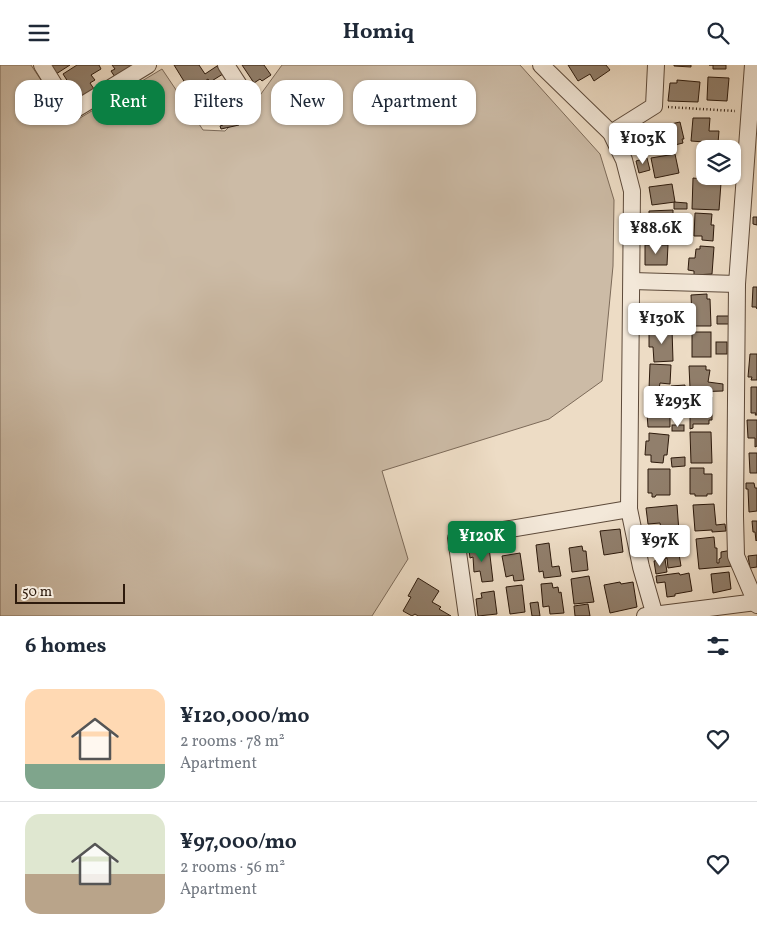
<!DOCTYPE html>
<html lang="en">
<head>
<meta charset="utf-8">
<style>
  body { margin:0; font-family:Vollkorn,serif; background:#f2f2f3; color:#1f2937; height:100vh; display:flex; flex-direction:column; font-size:19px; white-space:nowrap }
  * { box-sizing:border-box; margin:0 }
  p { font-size:16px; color:#747a83 }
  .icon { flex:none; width:28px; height:28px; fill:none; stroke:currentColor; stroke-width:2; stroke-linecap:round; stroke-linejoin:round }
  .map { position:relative; height:551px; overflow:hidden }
  .panel { display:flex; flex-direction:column; background:#fff; flex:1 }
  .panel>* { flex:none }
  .hud { position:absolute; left:15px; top:15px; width:500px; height:45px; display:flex; gap:10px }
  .controls { position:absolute; left:696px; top:75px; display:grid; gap:10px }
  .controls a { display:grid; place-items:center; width:45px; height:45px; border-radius:10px; background:#fff; box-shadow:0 1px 4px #0004; font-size:25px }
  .scale { position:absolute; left:15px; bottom:12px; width:110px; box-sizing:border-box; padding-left:5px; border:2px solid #2d1a0c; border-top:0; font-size:14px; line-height:18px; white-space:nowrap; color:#2d1a0c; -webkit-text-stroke:4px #f3e8d9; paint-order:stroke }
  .price { position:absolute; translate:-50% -42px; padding:0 11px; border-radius:5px; background:#fff; color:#222; font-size:16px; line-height:32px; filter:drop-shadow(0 1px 2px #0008) }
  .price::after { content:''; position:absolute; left:50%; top:30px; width:15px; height:11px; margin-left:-8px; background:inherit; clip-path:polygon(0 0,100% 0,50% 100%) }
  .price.on { background:#0b8043; color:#fff }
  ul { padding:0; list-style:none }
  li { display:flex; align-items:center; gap:15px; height:125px; padding:0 25px }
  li+li { border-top:1px solid #e0e1e3 }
  li span { display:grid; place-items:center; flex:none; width:140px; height:100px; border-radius:15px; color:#555 }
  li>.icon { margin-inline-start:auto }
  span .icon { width:60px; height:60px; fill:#fffc; stroke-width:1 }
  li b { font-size:21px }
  h2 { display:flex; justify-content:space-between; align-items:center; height:60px; padding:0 25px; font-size:21px }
  .pill { padding:0 18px; border-radius:15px; background:#fff; box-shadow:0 1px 4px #0004; font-size:18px; line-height:45px }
  .pill.on { background:#0b8043; color:#fff }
  header { display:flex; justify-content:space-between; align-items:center; height:65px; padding:0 25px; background:#fff; font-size:22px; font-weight:700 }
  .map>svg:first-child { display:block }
  .green { fill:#ccbba6; stroke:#7c6a59 }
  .building { fill:#917f6c; stroke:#2d1a0c }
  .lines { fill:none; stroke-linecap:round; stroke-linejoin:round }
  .minor-casing { stroke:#5d4a3a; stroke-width:18 }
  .path { stroke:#2d1a0c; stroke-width:2.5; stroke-dasharray:1 2.5; stroke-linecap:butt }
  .minor { stroke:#f3e8d9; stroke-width:16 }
</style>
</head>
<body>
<header><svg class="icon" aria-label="menu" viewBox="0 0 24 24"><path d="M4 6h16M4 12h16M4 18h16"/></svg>Homiq<svg class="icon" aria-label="search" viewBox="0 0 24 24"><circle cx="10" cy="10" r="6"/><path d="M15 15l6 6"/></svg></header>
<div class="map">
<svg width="757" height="551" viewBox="0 0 757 551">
  <rect width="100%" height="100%" fill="#eddcc5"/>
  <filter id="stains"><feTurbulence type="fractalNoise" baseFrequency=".004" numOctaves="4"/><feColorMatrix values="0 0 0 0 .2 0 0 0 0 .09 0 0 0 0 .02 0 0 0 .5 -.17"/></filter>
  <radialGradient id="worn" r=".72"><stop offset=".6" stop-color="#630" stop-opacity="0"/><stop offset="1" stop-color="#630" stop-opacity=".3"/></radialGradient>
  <polygon class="green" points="0,0 31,0 70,59 162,4 203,65 225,66 258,33 282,0 520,0 600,89 614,135 613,201 602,316 549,354 382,406 408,494 372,551 0,551"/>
  <g class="building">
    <polygon points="51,0 70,0 56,9"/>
    <polygon points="77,0 99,0 101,4 91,10 95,15 90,18 94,24 79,34 63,9"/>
    <polygon points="112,0 132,0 115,12 111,6 115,4"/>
    <polygon points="174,0 199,0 205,9 217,1 223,9 210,17 208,14 190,26"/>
    <polygon points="242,0 264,0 271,10 262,16 260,14 254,18"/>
    <polygon points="568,0 606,0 610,5 594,16 590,9 578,16"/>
    <polygon points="674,0 691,0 691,2 674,1"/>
    <polygon points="709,0 726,0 726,4 713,4 713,0"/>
    <polygon points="708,12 729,13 727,36 707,35"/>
    <polygon points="677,15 700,17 698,37 668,36 670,18 677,18"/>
    <polygon points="212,21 227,46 208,58 202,48 206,45 196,30"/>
    <polygon points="237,49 239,60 221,64 220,61 223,60 222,52"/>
    <polygon points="693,53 710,53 709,66 719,66 718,78 691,76"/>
    <polygon points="680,57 684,74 682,74 683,78 667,82 661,61"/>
    <polygon points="657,70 661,85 639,91 632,74 641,72 642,74"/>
    <polygon points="698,84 705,84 705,108 697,108"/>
    <polygon points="675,89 679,108 655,113 651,93"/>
    <polygon points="647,93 650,105 639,108 636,96"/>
    <polygon points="693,113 703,114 703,117 721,118 719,145 692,144"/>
    <polygon points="672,119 675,137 652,140 649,122"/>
    <polygon points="674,137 687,138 687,144 674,144"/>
    <polygon points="673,145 673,157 670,157 671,171 649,171 649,146"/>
    <polygon points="695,148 712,149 711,160 714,160 713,176 702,175 702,171 694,171"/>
    <polygon points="753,152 757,152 757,160 753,159"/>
    <polygon points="645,180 668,180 667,200 645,200"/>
    <polygon points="700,181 714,182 712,209 694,210 694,206 688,205 689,193 695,193 696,184 700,184"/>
    <polygon points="753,222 757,222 757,244 756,242 752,242"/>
    <polygon points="707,229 707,234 710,234 711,261 688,261 688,253 692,253 691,230"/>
    <polygon points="717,251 729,251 730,259 717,259"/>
    <polygon points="649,264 672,264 673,296 654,297 653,282 649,282"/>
    <rect x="692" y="267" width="19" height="25"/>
    <rect x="716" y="277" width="11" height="12"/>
    <polygon points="750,289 757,289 757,315 751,315 752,312 748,312"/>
    <polygon points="650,299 671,300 670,319 660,318 659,324 649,324"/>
    <polygon points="689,301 706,301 706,305 710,305 708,317 723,319 723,326 692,327 692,323 690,323"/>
    <polygon points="685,320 685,330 671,331 671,321"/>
    <polygon points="751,322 757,322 757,350 755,350 756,348 751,348"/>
    <polygon points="690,332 712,332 712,355 709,355 709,359 693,359 693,363 690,364"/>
    <polygon points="646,335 670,335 670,362 648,362"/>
    <polygon points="747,355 757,355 757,381 755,382 755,373 748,373"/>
    <rect x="672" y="360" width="12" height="6"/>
    <polygon points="690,367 711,367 712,398 691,398"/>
    <polygon points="649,368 669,370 667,390 664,390 663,398 651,397 651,390 645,390 646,376 649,376"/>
    <polygon points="749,388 757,388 757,408 750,408"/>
    <polygon points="685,392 685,401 672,402 671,393"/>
    <polygon points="690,403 704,403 704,409 712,409 712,429 707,429 707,431 695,431 695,429 690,429"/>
    <polygon points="648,404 670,404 670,430 656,430 655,432 652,432 652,428 648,428"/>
    <polygon points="746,418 754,418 755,423 757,423 757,446 749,447 748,424 746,424"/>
    <polygon points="714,439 716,460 725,459 726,466 712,467 712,465 695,466 693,440"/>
    <polygon points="677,440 679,467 666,468 665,464 661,464 660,458 648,459 646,443"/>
    <polygon points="752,456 757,456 757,475 756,476 755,467 753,467"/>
    <polygon points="620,464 623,487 604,490 600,466"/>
    <polygon points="714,472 715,483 717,483 717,498 719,498 719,494 721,493 721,487 732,485 733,501 699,504 696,474"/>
    <polygon points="677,477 681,501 668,503 667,493 663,494 662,492 656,493 654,480"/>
    <polygon points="549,478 552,502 559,501 561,511 544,513 543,506 539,507 536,480"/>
    <polygon points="582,481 583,486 586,486 588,505 572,507 569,483"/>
    <polygon points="489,482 493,516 482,517 480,506 474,507 473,492 470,493 469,485"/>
    <polygon points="520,488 524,515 514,516 513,510 506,512 502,491"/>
    <polygon points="757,490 757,502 750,503 748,491"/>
    <polygon points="665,494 667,507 656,509 654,496"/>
    <polygon points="729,507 731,524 713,528 711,509"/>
    <polygon points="679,508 680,510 689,508 692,526 675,529 675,531 667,532 665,517 657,518 656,511"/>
    <polygon points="589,511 594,537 574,539 571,514"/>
    <polygon points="418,513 439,526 432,537 441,542 439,544 451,551 418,551 415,549 412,551 403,546 411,532 408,531"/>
    <polygon points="620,517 621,519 633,517 637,542 610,548 604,520"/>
    <polygon points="552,518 553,523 558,522 559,528 561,527 564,548 550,549 549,541 543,542 541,519"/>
    <polygon points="522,520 525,547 510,549 506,522"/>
    <polygon points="494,526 497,549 478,551 476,534 482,533 481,528"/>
    <polygon points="538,537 540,551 532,551 530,538"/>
    <polygon points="588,539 590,551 575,551 574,541"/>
  </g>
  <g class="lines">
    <defs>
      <g id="minor">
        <polyline points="42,0 71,47 148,0"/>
        <polyline points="226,0 248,34"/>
        <polyline points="541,0 611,68 624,95 632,126 629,444 641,502 655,551"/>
        <polyline points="753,0 737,219 735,451 736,491 757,540"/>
        <polyline points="611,68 654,41 656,0"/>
        <polyline points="632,216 737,219"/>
        <polyline points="467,551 456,473 629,444"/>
        <polyline points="645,551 757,537"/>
      </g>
    </defs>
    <use href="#minor" class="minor-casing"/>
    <polyline class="path" points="668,42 735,46"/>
    <use href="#minor" class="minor"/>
  </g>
  <rect width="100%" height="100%" filter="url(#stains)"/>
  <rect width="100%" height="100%" fill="url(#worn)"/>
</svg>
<div class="controls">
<a><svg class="icon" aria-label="layers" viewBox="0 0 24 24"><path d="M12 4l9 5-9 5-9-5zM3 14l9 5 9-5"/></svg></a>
</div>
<div class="scale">50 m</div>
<b class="price" style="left:643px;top:100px">¥103K</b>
<b class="price" style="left:656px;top:190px">¥88.6K</b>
<b class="price" style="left:662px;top:280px">¥130K</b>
<b class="price" style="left:678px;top:363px">¥293K</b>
<b class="price on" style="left:482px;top:498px">¥120K</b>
<b class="price" style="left:660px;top:502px">¥97K</b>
<div class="hud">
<a class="pill">Buy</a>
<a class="pill on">Rent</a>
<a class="pill">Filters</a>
<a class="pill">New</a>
<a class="pill">Apartment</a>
</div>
</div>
<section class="panel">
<h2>6 homes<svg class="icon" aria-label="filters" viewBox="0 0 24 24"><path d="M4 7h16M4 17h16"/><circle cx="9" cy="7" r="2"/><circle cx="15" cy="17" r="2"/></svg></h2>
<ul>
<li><span style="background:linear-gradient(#ffd9b3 75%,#7fa58c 0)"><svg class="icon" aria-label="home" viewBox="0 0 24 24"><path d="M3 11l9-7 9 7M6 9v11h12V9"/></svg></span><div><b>¥120,000/mo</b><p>2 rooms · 78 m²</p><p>Apartment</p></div><svg class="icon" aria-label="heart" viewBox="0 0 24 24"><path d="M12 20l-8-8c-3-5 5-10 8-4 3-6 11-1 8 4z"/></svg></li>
<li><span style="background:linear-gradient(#dfe7d0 60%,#b9a48a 0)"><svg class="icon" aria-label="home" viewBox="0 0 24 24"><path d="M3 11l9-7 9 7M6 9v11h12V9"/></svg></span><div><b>¥97,000/mo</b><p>2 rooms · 56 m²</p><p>Apartment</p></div><svg class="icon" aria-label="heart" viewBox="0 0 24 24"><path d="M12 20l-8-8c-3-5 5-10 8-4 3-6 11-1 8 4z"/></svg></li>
</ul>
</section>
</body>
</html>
